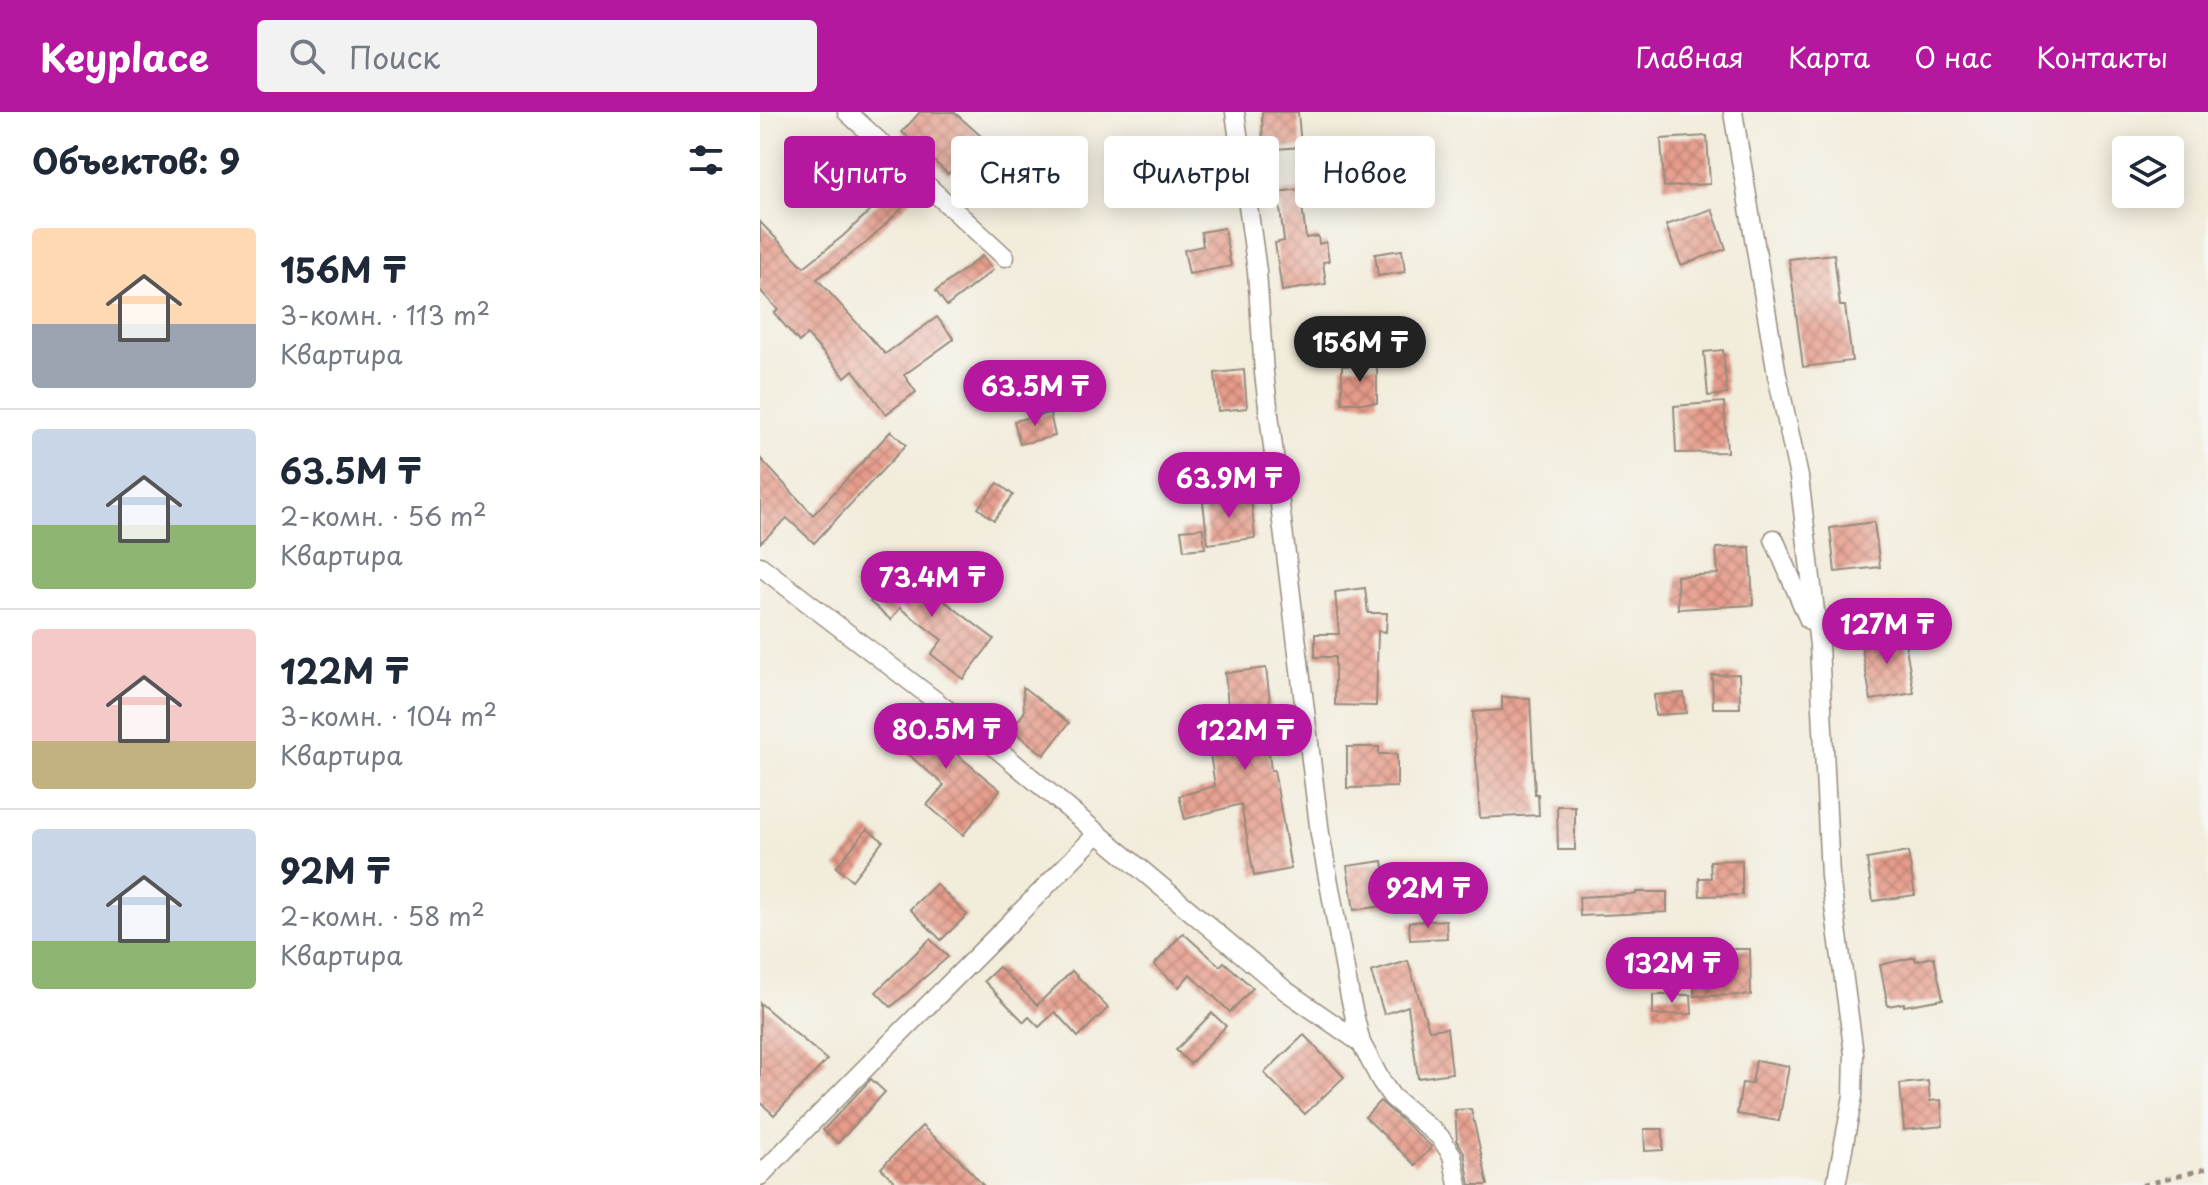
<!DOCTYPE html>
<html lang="ru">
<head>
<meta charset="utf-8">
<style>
  body { margin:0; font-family:"Playpen Sans",sans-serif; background:#f2f2f3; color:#1f2937; height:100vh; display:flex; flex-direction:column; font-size:30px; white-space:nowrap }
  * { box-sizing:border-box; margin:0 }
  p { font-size:26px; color:#747a83 }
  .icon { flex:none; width:44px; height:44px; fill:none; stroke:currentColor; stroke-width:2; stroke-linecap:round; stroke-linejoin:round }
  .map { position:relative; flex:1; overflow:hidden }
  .sheet { display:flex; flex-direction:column; background:#fff; width:760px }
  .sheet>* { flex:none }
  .banner { position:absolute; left:24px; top:24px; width:760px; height:72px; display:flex; gap:16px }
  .fabs { position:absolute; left:1352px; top:24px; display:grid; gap:16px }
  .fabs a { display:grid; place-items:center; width:72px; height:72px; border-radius:8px; background:#fff; box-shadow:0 4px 20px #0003; font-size:40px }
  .price { position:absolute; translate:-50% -68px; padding:0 18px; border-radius:28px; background:#b5179e; color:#fff; font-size:26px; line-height:52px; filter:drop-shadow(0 2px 4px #0008) }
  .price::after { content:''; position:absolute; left:50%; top:48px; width:24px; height:18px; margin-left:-12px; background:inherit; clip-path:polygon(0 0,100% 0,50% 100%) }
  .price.active { background:#222; color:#fff }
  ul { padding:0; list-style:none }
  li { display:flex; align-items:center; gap:24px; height:200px; padding:0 32px }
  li+li { border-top:2px solid #e0e1e3 }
  li span { display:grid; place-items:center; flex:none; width:224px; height:160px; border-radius:8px; color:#555 }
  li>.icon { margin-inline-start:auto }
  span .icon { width:96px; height:96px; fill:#fffc; stroke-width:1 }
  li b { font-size:34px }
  h2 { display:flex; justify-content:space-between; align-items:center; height:96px; padding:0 32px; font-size:34px }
  .pill { padding:0 28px; border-radius:8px; background:#fff; box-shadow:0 4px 20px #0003; font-size:28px; line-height:72px }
  .pill.active { background:#b5179e; color:#fff }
  header { display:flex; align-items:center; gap:48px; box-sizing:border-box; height:112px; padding:0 40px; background:#b5179e; color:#fff }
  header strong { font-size:38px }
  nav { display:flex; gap:44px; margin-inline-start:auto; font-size:28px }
  .search { width:560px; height:72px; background:#f2f2f3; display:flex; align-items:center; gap:20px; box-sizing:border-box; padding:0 28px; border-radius:8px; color:#747a83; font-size:30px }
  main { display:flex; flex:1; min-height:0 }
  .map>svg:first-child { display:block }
  .building { fill:url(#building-cross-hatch) }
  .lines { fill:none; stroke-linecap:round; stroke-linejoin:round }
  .minor-casing { stroke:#968b7c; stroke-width:21 }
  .path { stroke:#968b7c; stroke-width:4; stroke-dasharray:6 6; stroke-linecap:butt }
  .minor { stroke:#fff; stroke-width:18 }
</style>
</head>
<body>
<header>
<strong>Keyplace</strong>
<div class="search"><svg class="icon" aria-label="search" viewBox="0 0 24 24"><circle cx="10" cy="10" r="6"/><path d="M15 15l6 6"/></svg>Поиск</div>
<nav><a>Главная</a><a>Карта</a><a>О нас</a><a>Контакты</a></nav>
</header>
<main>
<section class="sheet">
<h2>Объектов: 9<svg class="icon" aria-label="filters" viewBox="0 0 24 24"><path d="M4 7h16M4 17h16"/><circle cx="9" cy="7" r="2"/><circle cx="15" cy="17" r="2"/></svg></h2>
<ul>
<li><span style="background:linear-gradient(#ffd9b3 60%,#9aa5b1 0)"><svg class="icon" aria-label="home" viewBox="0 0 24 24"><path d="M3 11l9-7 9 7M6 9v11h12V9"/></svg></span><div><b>156M ₸</b><p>3-комн. · 113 m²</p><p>Квартира</p></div></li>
<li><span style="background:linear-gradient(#c9d6e8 60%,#8fb573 0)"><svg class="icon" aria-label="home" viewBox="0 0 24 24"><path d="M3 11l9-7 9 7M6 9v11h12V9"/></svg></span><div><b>63.5M ₸</b><p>2-комн. · 56 m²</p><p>Квартира</p></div></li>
<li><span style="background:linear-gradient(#f6c9c9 70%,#c2b280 0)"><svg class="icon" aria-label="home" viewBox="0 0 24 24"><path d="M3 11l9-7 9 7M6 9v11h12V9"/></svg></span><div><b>122M ₸</b><p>3-комн. · 104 m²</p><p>Квартира</p></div></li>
<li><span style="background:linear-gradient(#c9d6e8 70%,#8fb573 0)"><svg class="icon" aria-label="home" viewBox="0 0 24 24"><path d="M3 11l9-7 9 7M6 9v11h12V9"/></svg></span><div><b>92M ₸</b><p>2-комн. · 58 m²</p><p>Квартира</p></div></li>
</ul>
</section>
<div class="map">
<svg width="1448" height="1073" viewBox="0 0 1448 1073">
  <defs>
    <pattern id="building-cross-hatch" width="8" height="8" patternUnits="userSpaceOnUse" patternTransform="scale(2)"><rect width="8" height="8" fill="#e69b8a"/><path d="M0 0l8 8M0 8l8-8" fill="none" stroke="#bc7f70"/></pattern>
  </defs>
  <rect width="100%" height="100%" fill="#f6f6f2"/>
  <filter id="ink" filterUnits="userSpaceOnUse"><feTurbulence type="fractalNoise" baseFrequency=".0125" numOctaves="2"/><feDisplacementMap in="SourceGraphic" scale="16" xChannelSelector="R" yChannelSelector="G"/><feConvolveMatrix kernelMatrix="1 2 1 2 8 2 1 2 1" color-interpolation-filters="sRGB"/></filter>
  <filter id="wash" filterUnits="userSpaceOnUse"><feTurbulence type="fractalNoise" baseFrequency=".006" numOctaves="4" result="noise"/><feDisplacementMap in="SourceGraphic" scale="32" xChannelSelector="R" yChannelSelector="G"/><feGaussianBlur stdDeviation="1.8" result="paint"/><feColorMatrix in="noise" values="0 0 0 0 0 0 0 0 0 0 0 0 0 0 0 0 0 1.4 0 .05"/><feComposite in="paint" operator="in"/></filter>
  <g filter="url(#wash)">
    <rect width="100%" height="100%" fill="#f2ecdb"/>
    <g id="blocks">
      <g class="building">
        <polygon points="160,0 194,0 222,25 188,62 142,20"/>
        <polygon points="502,0 538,0 541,35 503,38"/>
        <polygon points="947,24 950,72 904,75 901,27"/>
        <polygon points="111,38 156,83 106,131 57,167 125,242 177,205 194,227 144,263 156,280 126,302 93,258 85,265 47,223 39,230 14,201 18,198 0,178 0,110 44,155 83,124 127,83 97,51"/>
        <polygon points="540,77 546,126 558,124 559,132 566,130 569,149 563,150 566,172 522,179 515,131 524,129 518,80"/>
        <polygon points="952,97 966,137 921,153 906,113"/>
        <polygon points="464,116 471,154 429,162 424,138 443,134 441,120"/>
        <polygon points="642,138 645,160 618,164 615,142"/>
        <polygon points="1074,142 1080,194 1085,194 1092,249 1043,255 1029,147"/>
        <polygon points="222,144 233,158 187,194 176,179"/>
        <polygon points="963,238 967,282 948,284 944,240"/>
        <rect x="582" y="254" width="35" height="37"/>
        <polygon points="484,258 487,296 458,299 455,261"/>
        <polygon points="964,290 967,340 916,341 914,294"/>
        <polygon points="290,301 295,324 260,332 254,309"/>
        <polygon points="131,319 146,333 54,431 27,406 0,431 0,346 53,403"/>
        <polygon points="238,371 253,383 234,408 218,396"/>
        <polygon points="491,385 495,426 448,432 443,390"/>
        <polygon points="1114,410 1120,455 1075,460 1070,416"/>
        <polygon points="443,416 445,436 424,438 421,418"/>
        <polygon points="990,435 993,493 918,497 917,464 958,462 956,436"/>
        <polygon points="126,448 171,485 174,481 234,527 203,567 171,542 182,528 140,496 131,508 110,490 120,478 109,469"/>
        <polygon points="605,476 608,501 627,501 626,520 618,519 616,594 575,593 575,545 555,545 555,522 579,522 575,480"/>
        <polygon points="1143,519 1154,581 1111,588 1100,527"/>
        <polygon points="506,556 511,598 504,599 511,658 514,658 531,757 494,764 481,692 425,707 419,684 455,674 445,610 469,606 465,561"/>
        <polygon points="979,562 980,596 953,596 952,563"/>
        <polygon points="263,575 309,611 284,643 251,617 264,601"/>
        <polygon points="924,581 926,601 895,603 894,583"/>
        <polygon points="742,585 770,586 775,682 778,682 779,703 720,706 713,600 742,598"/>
        <polygon points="158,594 190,621 182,630 240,678 203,723 167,693 184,673 130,627"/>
        <polygon points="587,635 619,635 619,642 637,642 637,675 587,676"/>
        <polygon points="797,694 815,694 815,738 798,738"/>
        <polygon points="107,717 123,729 92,768 76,755"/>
        <polygon points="1148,740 1155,783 1113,789 1107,747"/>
        <polygon points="982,748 982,783 940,784 939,766 951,766 950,749"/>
        <polygon points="623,749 630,793 594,798 587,754"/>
        <polygon points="176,772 207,803 181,828 150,797"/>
        <polygon points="876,780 907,780 907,800 820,804 819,785 876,782"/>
        <polygon points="686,808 687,826 650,828 649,810"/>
        <polygon points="423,821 460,854 464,850 493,876 470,900 430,862 419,875 394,853"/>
        <polygon points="170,827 188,845 131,895 116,880"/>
        <polygon points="959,837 990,837 991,883 934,884 934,855 959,855"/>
        <polygon points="1155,845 1156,849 1174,845 1183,887 1144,894 1144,891 1128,894 1120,853"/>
        <polygon points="648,849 669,918 687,916 692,961 658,966 648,894 624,902 611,860"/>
        <polygon points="239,855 277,893 312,859 348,896 318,925 295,900 279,915 269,905 264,910 224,869"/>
        <polygon points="893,883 931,883 932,902 893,903"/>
        <polygon points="0,891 67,948 14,1003 0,990"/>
        <polygon points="452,901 466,914 430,952 416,938"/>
        <polygon points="544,923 584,965 545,1002 504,961"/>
        <polygon points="996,948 1029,954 1019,1009 977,1002 982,971 992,972"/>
        <polygon points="111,967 125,980 78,1031 63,1018"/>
        <polygon points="1168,969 1170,989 1181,988 1183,1014 1144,1018 1140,972"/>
        <polygon points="620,989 672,1035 655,1053 605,1005"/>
        <polygon points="711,997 728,1073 710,1073 704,1040 697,1029 695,998"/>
        <polygon points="162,1014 197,1045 223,1073 138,1073 121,1056"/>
        <polygon points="884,1017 903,1017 903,1038 885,1039"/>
      </g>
    </g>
  </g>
  <g filter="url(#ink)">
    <use href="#blocks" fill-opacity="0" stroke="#968b7c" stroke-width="2"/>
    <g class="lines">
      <defs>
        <g id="minor">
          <polyline points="87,0 245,145"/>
          <polyline points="475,0 497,159 504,261 560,722 590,885 601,931 621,969 632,985 680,1025 692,1043 698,1073"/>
          <polyline points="973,0 1017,263 1039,365 1059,533 1070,764 1094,942 1093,984 1076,1073"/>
          <polyline points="1014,427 1049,508"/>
          <polyline points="0,454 224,626 526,879 601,931"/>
          <path d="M0,1064c111,-116 226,-227 338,-343"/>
        </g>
      </defs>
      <use href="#minor" class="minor-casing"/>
      <polyline class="path" points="1382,1073 1448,1056"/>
      <use href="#minor" class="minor"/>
    </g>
  </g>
</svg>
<div class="fabs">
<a><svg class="icon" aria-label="layers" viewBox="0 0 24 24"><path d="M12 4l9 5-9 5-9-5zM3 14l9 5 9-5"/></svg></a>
</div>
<b class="price active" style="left:600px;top:272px">156M ₸</b>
<b class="price" style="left:275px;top:316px">63.5M ₸</b>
<b class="price" style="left:469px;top:408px">63.9M ₸</b>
<b class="price" style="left:172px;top:507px">73.4M ₸</b>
<b class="price" style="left:1127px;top:554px">127M ₸</b>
<b class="price" style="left:186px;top:659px">80.5M ₸</b>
<b class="price" style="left:485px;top:660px">122M ₸</b>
<b class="price" style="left:668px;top:818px">92M ₸</b>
<b class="price" style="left:912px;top:893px">132M ₸</b>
<div class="banner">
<a class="pill active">Купить</a>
<a class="pill">Снять</a>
<a class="pill">Фильтры</a>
<a class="pill">Новое</a>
</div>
</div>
</main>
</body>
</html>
